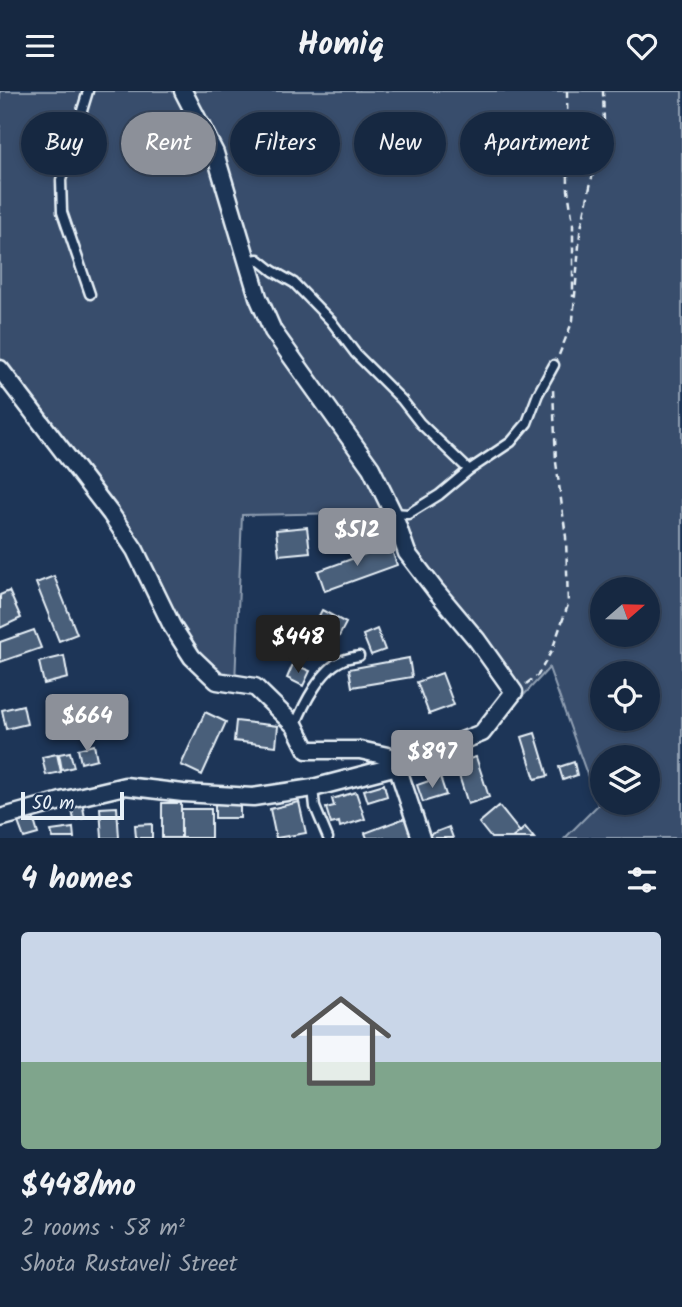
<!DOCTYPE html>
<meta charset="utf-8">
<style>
:root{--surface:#162841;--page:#23344c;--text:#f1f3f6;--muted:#9ea6b1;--line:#35445a;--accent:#8c9099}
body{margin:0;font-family:Kalam,sans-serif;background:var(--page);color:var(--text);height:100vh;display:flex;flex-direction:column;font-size:26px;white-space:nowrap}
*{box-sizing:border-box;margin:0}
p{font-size:23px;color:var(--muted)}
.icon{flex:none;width:38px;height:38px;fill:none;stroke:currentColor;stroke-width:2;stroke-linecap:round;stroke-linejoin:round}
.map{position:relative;height:747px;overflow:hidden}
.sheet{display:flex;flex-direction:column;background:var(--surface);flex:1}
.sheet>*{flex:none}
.guide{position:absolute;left:21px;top:21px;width:640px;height:63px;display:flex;gap:14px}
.needle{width:46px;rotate:70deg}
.controls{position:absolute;left:590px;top:486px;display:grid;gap:14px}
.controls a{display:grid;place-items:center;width:70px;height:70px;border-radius:50%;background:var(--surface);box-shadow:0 4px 10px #0003,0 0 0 2px var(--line);font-size:35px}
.scale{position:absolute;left:21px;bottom:18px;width:103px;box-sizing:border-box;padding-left:7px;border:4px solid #e8f1f8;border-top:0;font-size:19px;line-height:24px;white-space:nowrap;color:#e8f1f8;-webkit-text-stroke:5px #1d3557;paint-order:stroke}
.price{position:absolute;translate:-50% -60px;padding:0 16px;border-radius:7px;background:var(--accent);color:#fff;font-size:23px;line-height:46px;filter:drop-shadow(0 2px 4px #0008)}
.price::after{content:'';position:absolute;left:50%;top:42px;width:21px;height:16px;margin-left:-10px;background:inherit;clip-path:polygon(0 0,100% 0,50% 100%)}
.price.on{background:#222;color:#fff}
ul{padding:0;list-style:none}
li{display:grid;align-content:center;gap:14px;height:371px;padding:0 21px}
li span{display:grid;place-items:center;height:217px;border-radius:7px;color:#555}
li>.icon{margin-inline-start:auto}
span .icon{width:126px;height:126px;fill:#fffc;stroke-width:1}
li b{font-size:30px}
h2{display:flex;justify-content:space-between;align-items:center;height:84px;padding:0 21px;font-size:30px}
.tag{padding:0 24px;border-radius:32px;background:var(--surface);box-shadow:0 4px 10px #0003,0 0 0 2px var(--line);font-size:24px;line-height:63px}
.tag.on{background:var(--accent);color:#fff}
header{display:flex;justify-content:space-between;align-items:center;height:91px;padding:0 21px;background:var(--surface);font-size:32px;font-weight:700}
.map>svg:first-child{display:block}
.green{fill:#374d6c;stroke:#909fb2;stroke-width:2;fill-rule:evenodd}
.building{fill:#495e7a;stroke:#e8f1f8;stroke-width:2}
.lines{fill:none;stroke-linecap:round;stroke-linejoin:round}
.lane-casing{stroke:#e8f1f8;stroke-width:13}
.street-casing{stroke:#e8f1f8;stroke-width:21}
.path{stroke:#e8f1f8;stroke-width:2.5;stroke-dasharray:7 5;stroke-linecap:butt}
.lane{stroke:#1d3557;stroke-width:8}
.street{stroke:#1d3557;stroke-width:16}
</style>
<header><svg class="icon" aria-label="menu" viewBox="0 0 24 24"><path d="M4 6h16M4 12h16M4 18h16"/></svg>Homiq<svg class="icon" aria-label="heart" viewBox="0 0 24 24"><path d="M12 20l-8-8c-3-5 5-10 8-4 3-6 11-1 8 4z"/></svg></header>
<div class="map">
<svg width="682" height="747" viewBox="0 0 682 747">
<rect width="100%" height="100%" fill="#1d3557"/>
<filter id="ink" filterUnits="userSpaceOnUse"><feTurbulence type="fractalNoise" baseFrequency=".0143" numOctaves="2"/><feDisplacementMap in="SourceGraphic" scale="14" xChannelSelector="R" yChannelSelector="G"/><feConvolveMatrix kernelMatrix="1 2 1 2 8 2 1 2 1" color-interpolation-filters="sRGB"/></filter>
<g filter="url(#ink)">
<path class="green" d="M0 0H682V747H565L598 714 549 577 524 604 421 470 398 421 242 424 235 592 185 549 125 435 0 271ZM602 499H648V544H602ZM602 583H648V628H602ZM602 667H648V712H602Z"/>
<path class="building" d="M307 436 310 461 279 464 276 439Z
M390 454 397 474 325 500 318 480Z
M54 485 77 543 59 550 36 492Z
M9 500 21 527 0 537V504Z
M322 519 346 532 335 553 311 540Z
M377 538 385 559 371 564 363 544Z
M34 539 41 557 0 571V551Z
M64 565 68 587 44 593 39 571Z
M409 567 412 586 352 596 349 578Z
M293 573 310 580 303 595 287 587Z
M442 582 454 614 429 623 417 591Z
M23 614 27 633 6 638 2 619Z
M205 621 226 631 202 684 181 674Z
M236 630 278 635 276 655 234 650Z
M535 642 548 685 535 688 522 646Z
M94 654 97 668 81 672 78 658Z
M70 661 74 676 62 679 59 663Z
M57 663 61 681 46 684 42 666Z
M476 666 489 706 468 713 455 672Z
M574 671 577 684 563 689 559 676Z
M440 686 446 704 423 711 417 694Z
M384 693 387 705 368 711 364 699Z
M356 701 365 728 340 736 339 731 331 733 326 717 334 715 332 708Z
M82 711 85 727 74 729 71 714Z
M299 711 306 742 276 747 270 718Z
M162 712H181V747H162Z
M215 712H240V727H215Z
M499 715 520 741 512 747H491L479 732Z
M117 716 119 747H102L100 717Z
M181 718H211V747H181Z
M33 726 38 743 24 747 18 731Z
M405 727 412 747H367L365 742Z
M152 733V747H136L135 734Z
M449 736 453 747H429L428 744Z
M525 736 534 747H512L520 741Z
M73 737 74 747H53L51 740Z"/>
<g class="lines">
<defs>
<path id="lane" d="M88 0 61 89 62 121 90 203
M247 170 258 168 273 180 294 192 331 230 356 263 402 309 420 332 469 379
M393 422 408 423 439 404 469 379 511 351 527 332 538 303 554 274
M295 635C303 615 321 578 343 569 347 567 354 566 359 565
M313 697 315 716 328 747"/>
<path id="street" d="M0 278 111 423 135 459 172 535 192 566 217 590 255 596 295 635 307 659H360L392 666 397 675 421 747
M0 727 61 710 125 695 183 702 253 706 313 697 397 675 482 642 514 601 477 549 436 500 407 462 393 422 371 377 273 240 258 206 215 62 183 0"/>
</defs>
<use href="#lane" class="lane-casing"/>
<use href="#street" class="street-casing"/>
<path class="path" d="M567 0 568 99 573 132V206
M559 264 573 229 580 142 604 31 603 0
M526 593 538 584 552 559 568 514 566 446 556 371 553 298"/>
<use href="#lane" class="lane"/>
<use href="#street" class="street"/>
</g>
</g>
</svg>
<div class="controls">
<a><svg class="needle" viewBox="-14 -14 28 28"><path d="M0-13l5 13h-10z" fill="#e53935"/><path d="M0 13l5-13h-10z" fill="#9ea6b1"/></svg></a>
<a><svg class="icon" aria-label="locate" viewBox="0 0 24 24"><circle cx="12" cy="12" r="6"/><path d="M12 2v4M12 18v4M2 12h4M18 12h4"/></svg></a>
<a><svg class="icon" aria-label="layers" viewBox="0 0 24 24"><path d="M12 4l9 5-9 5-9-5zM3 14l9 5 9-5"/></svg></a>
</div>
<div class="scale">50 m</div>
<b class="price" style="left:357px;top:477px">$512</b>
<b class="price on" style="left:298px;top:584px">$448</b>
<b class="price" style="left:87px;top:663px">$664</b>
<b class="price" style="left:432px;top:699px">$897</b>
<div class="guide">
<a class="tag">Buy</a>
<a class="tag on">Rent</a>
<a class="tag">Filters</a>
<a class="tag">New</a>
<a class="tag">Apartment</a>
</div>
</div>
<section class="sheet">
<h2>4 homes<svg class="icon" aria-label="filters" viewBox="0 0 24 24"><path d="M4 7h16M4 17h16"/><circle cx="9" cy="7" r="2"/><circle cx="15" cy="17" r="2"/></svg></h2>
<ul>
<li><span style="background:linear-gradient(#c9d6e8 60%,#7fa58c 0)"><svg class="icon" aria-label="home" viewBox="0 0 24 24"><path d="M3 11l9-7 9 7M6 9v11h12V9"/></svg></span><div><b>$448/mo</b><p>2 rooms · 58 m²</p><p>Shota Rustaveli Street</p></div></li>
</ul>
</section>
